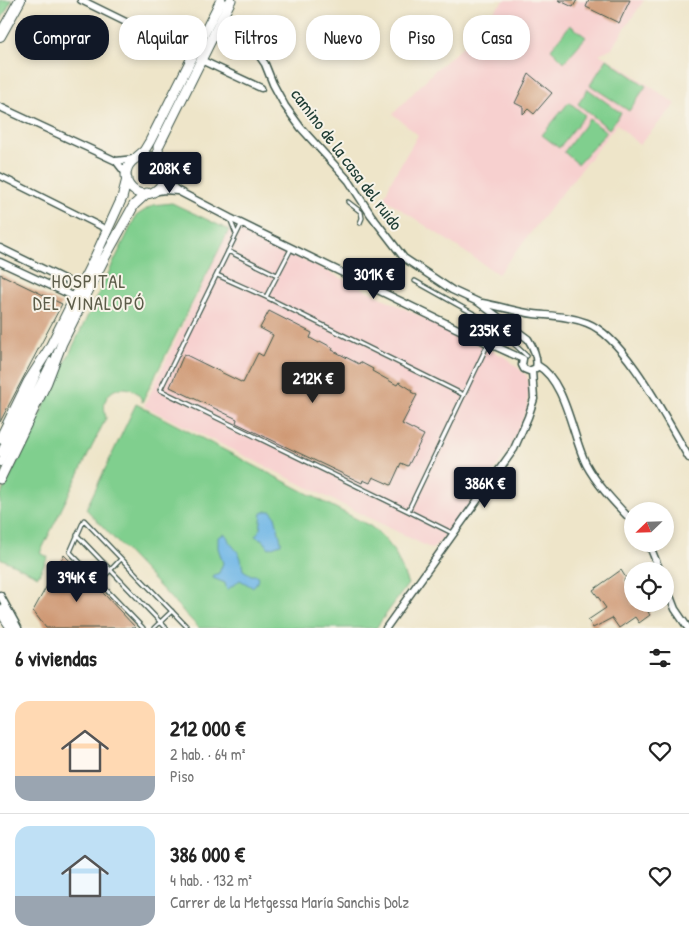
<!DOCTYPE html>
<html lang="es">
<meta charset="utf-8">
<style>
:root{--surface:#fff;--page:#f6f6f6;--text:#222;--muted:#767676;--line:#e0e0e0;--accent:#111827}
body{margin:0;font-family:"Patrick Hand",sans-serif;background:var(--page);color:var(--text);height:100vh;display:flex;flex-direction:column;font-size:19px;white-space:nowrap}
*{box-sizing:border-box;margin:0}
p{font-size:16px;color:var(--muted)}
.icon{flex:none;width:28px;height:28px;fill:none;stroke:currentColor;stroke-width:2;stroke-linecap:round;stroke-linejoin:round}
.map{position:relative;height:628px;overflow:hidden}
.sheet{display:flex;flex-direction:column;background:var(--surface);flex:1}
.sheet>*{flex:none}
.hud{position:absolute;left:15px;top:15px;width:660px;height:45px;display:flex;gap:10px}
.needle{width:32px;rotate:247deg}
.tools{position:absolute;left:624px;top:502px;display:grid;gap:10px}
.tools a{display:grid;place-items:center;width:50px;height:50px;border-radius:50%;background:var(--surface);box-shadow:0 2px 8px #0003;font-size:25px}
.price{position:absolute;translate:-50% -42px;padding:0 11px;border-radius:5px;background:var(--accent);color:#fff;font-size:16px;line-height:32px;filter:drop-shadow(0 1px 2px #0008)}
.price::after{content:'';position:absolute;left:50%;top:30px;width:15px;height:11px;margin-left:-8px;background:inherit;clip-path:polygon(0 0,100% 0,50% 100%)}
.price.active{background:#222;color:#fff}
ul{padding:0;list-style:none}
li{display:flex;align-items:center;gap:15px;height:125px;padding:0 15px}
li+li{border-top:1px solid var(--line)}
li span{display:grid;place-items:center;flex:none;width:140px;height:100px;border-radius:15px;color:#555}
li>.icon{margin-inline-start:auto}
span .icon{width:60px;height:60px;fill:#fffc;stroke-width:1}
li b{font-size:21px}
h2{display:flex;justify-content:space-between;align-items:center;height:60px;padding:0 15px;font-size:21px}
.chip{padding:0 18px;border-radius:20px;background:var(--surface);box-shadow:0 2px 8px #0003;font-size:18px;line-height:45px}
.chip.active{background:var(--accent);color:#fff}
.map>svg:first-child{display:block}
.built{fill:#f7d0cf}
.green{fill:#80cf8e;stroke:#508661}
.water{fill:#6eb6e6;stroke:#467a8d}
.building{fill:#cf9974}
.lines{fill:none;stroke-linecap:round;stroke-linejoin:round}
.service-casing{stroke:#3e564a;stroke-width:5.5}
.pedestrian-casing{stroke:#3e564a;stroke-width:8}
.minor-casing{stroke:#3e564a;stroke-width:9}
.secondary-casing{stroke:#3e564a;stroke-width:11}
.primary-casing{stroke:#3e564a;stroke-width:12}
.trunk-casing{stroke:#3e564a;stroke-width:12}
.service{stroke:#fff;stroke-width:3}
.pedestrian{stroke:#fff;stroke-width:5}
.minor{stroke:#fff;stroke-width:6}
.secondary{stroke:#fff;stroke-width:9}
.primary{stroke:#fff;stroke-width:10}
.trunk{stroke:#fff;stroke-width:10}
.labels{text-anchor:middle;dominant-baseline:central;stroke-width:4;stroke-linejoin:round;paint-order:stroke}
.street-label{font-size:18px;fill:#1f3d34;stroke:#f7f3e8}
.neighbourhood-label{font-size:19px;letter-spacing:1px;fill:#5d5d4a;stroke:#f7f3e8}
</style>
<div class="map">
<svg width="689" height="628" viewBox="0 0 689 628">
<rect width="100%" height="100%" fill="#f7f3e8"/>
<filter id="ink" filterUnits="userSpaceOnUse"><feTurbulence type="fractalNoise" baseFrequency=".02" numOctaves="2"/><feDisplacementMap in="SourceGraphic" scale="10" xChannelSelector="R" yChannelSelector="G"/><feConvolveMatrix kernelMatrix="1 2 1 2 8 2 1 2 1" color-interpolation-filters="sRGB"/></filter>
<filter id="wash" filterUnits="userSpaceOnUse"><feTurbulence type="fractalNoise" baseFrequency=".0096" numOctaves="4" result="noise"/><feDisplacementMap in="SourceGraphic" scale="20" xChannelSelector="R" yChannelSelector="G"/><feGaussianBlur stdDeviation="1.12" result="paint"/><feColorMatrix in="noise" values="0 0 0 0 0 0 0 0 0 0 0 0 0 0 0 0 0 1.4 0 .05"/><feComposite in="paint" operator="in"/></filter>
<g filter="url(#wash)">
<rect width="100%" height="100%" fill="#eee5c9"/>
<path class="built" d="M505 0H644L612 48 599 54 622 67 676 104 639 145 617 124 498 274 384 198 392 179 418 135 393 114 436 69 458 51 472 36 482 21Z
M231 225 507 358 527 376 529 390 527 409 510 448 453 529 432 549 144 406Z"/>
<path class="green" d="M0 0H12L0 22Z
M570 25 586 37 564 62 551 49Z
M607 59 646 86 629 111 590 85Z
M588 89 621 113 609 129 578 104Z
M569 102 585 115 559 148 542 135Z
M589 119 607 132 578 164 564 152Z
M172 203 229 230 142 402C139 386 114 382 106 399 103 404 105 413 106 418L40 553 48 557 38 576 0 558V497L136 216 153 205Z
M136 404 370 526C394 544 397 557 408 584L376 628H199L86 509Z"/>
<path class="water" d="M267 511H271L275 516 281 541V544L269 548 263 540 255 536 260 530 262 513Z
M225 534C229 538 228 541 231 544 242 557 240 554 243 570L251 575H257C259 580 257 584 252 587L240 580 227 590 225 583 213 578 214 575 219 573 223 563 218 548V537Z"/>
<g id="blocks">
<path class="building" d="M558 0H577L573 7Z
M589 0H630L619 23 586 7Z
M529 74 552 93 534 114 528 109 523 114V107L515 103Z
M0 274 62 304 0 422Z
M269 311 312 333 310 338 319 343 320 341 333 348 332 350 359 364 360 362 373 369 372 371 397 385 399 382 412 390 411 392 417 395 402 424 424 435 408 466 401 463 391 485 373 477 370 483 363 480 362 483 236 423 237 419 170 387 184 354 243 383 258 353 263 356 273 335 260 328Z
M64 555 105 595 136 628H46L33 611Z
M621 570 626 578 624 580 632 592V604H645L650 611 648 612 650 615 639 623 635 617 619 628 612 618 593 628 588 620 606 608 593 590Z"/>
</g>
</g>
<g filter="url(#ink)">
<use href="#blocks" fill-opacity="0" stroke="#3e564a" stroke-width="1"/>
<g class="lines">
<defs>
<path id="service" d="M348 202 361 212 362 218 360 223
M231 221 236 234
M241 225 160 390 408 511
M228 251 277 275
M217 275 266 297 464 395
M415 281 492 324 527 356
M381 291 389 272
M266 297 291 249
M454 534 408 511 488 344
M77 535 166 628
M99 582 121 559
M143 628 70 552 84 520 188 628
M154 628 172 611"/>
<path id="pedestrian" d="M0 176 108 230"/>
<path id="minor" d="M81 0 193 55
M240 28 265 64 273 84 285 106 301 128 349 181 371 215 404 258 452 290 478 302 528 339C533 347 538 359 536 368L529 371 524 369 522 365 523 359
M201 60 261 88
M0 107 116 161 127 175
M116 161 134 159
M164 177 168 183 178 191 230 218 466 333 523 359
M152 192 164 190 177 191
M0 248 80 287
M0 262 75 297
M482 303C499 306 517 312 534 314 552 316 569 316 587 323 626 338 667 421 689 458
M537 365C566 381 572 436 586 464 598 486 615 503 632 521
M0 453 38 373
M0 463 51 361
M649 544 660 571
M665 583 675 609 688 628
M0 595 18 628
M386 628 514 449 528 417 534 399 532 371"/>
<path id="secondary" d="M126 175a19 19 0 1 1 38 0a19 19 0 1 1-38 0Z
M137 157 144 151 150 141 221 0
M159 161 158 147 231 0
M0 439 28 382 49 349 95 257 122 198 127 179
M0 479 47 382 62 343 104 259 134 205 147 193"/>
<path id="primary" d="M0 36 20 0"/>
<path id="trunk" d="M0 610 12 628"/>
</defs>
<use href="#service" class="service-casing"/>
<use href="#pedestrian" class="pedestrian-casing"/>
<use href="#minor" class="minor-casing"/>
<use href="#secondary" class="secondary-casing"/>
<use href="#primary" class="primary-casing"/>
<use href="#trunk" class="trunk-casing"/>
<use href="#service" class="service"/>
<use href="#pedestrian" class="pedestrian"/>
<use href="#minor" class="minor"/>
<use href="#secondary" class="secondary"/>
<use href="#primary" class="primary"/>
<use href="#trunk" class="trunk"/>
</g>
</g>
<g class="labels">
<g class="street-label">
<text transform="translate(347 159) rotate(53)">camino de la casa del ruido</text>
</g>
<g class="neighbourhood-label">
<text x="89" y="281">HOSPITAL<tspan x="89" dy="22">DEL VINALOPÓ</tspan></text>
</g>
</g>
</svg>
<div class="tools">
<a><svg class="needle" viewBox="-14 -14 28 28"><path d="M0-13l5 13h-10z" fill="#e53935"/><path d="M0 13l5-13h-10z" fill="#767676"/></svg></a>
<a><svg class="icon" aria-label="locate" viewBox="0 0 24 24"><circle cx="12" cy="12" r="6"/><path d="M12 2v4M12 18v4M2 12h4M18 12h4"/></svg></a>
</div>
<b class="price" style="left:170px;top:194px">208K €</b>
<b class="price" style="left:374px;top:300px">301K €</b>
<b class="price" style="left:490px;top:356px">235K €</b>
<b class="price active" style="left:313px;top:404px">212K €</b>
<b class="price" style="left:485px;top:509px">386K €</b>
<b class="price" style="left:77px;top:603px">394K €</b>
<div class="hud">
<a class="chip active">Comprar</a>
<a class="chip">Alquilar</a>
<a class="chip">Filtros</a>
<a class="chip">Nuevo</a>
<a class="chip">Piso</a>
<a class="chip">Casa</a>
</div>
</div>
<section class="sheet">
<h2>6 viviendas<svg class="icon" aria-label="filters" viewBox="0 0 24 24"><path d="M4 7h16M4 17h16"/><circle cx="9" cy="7" r="2"/><circle cx="15" cy="17" r="2"/></svg></h2>
<ul>
<li><span style="background:linear-gradient(#ffd9b3 75%,#9aa5b1 0)"><svg class="icon" aria-label="home" viewBox="0 0 24 24"><path d="M3 11l9-7 9 7M6 9v11h12V9"/></svg></span><div><b>212 000 €</b><p>2 hab. · 64 m²</p><p>Piso</p></div><svg class="icon" aria-label="heart" viewBox="0 0 24 24"><path d="M12 20l-8-8c-3-5 5-10 8-4 3-6 11-1 8 4z"/></svg></li>
<li><span style="background:linear-gradient(#bfe0f5 70%,#9aa5b1 0)"><svg class="icon" aria-label="home" viewBox="0 0 24 24"><path d="M3 11l9-7 9 7M6 9v11h12V9"/></svg></span><div><b>386 000 €</b><p>4 hab. · 132 m²</p><p>Carrer de la Metgessa María Sanchis Dolz</p></div><svg class="icon" aria-label="heart" viewBox="0 0 24 24"><path d="M12 20l-8-8c-3-5 5-10 8-4 3-6 11-1 8 4z"/></svg></li>
</ul>
</section>
